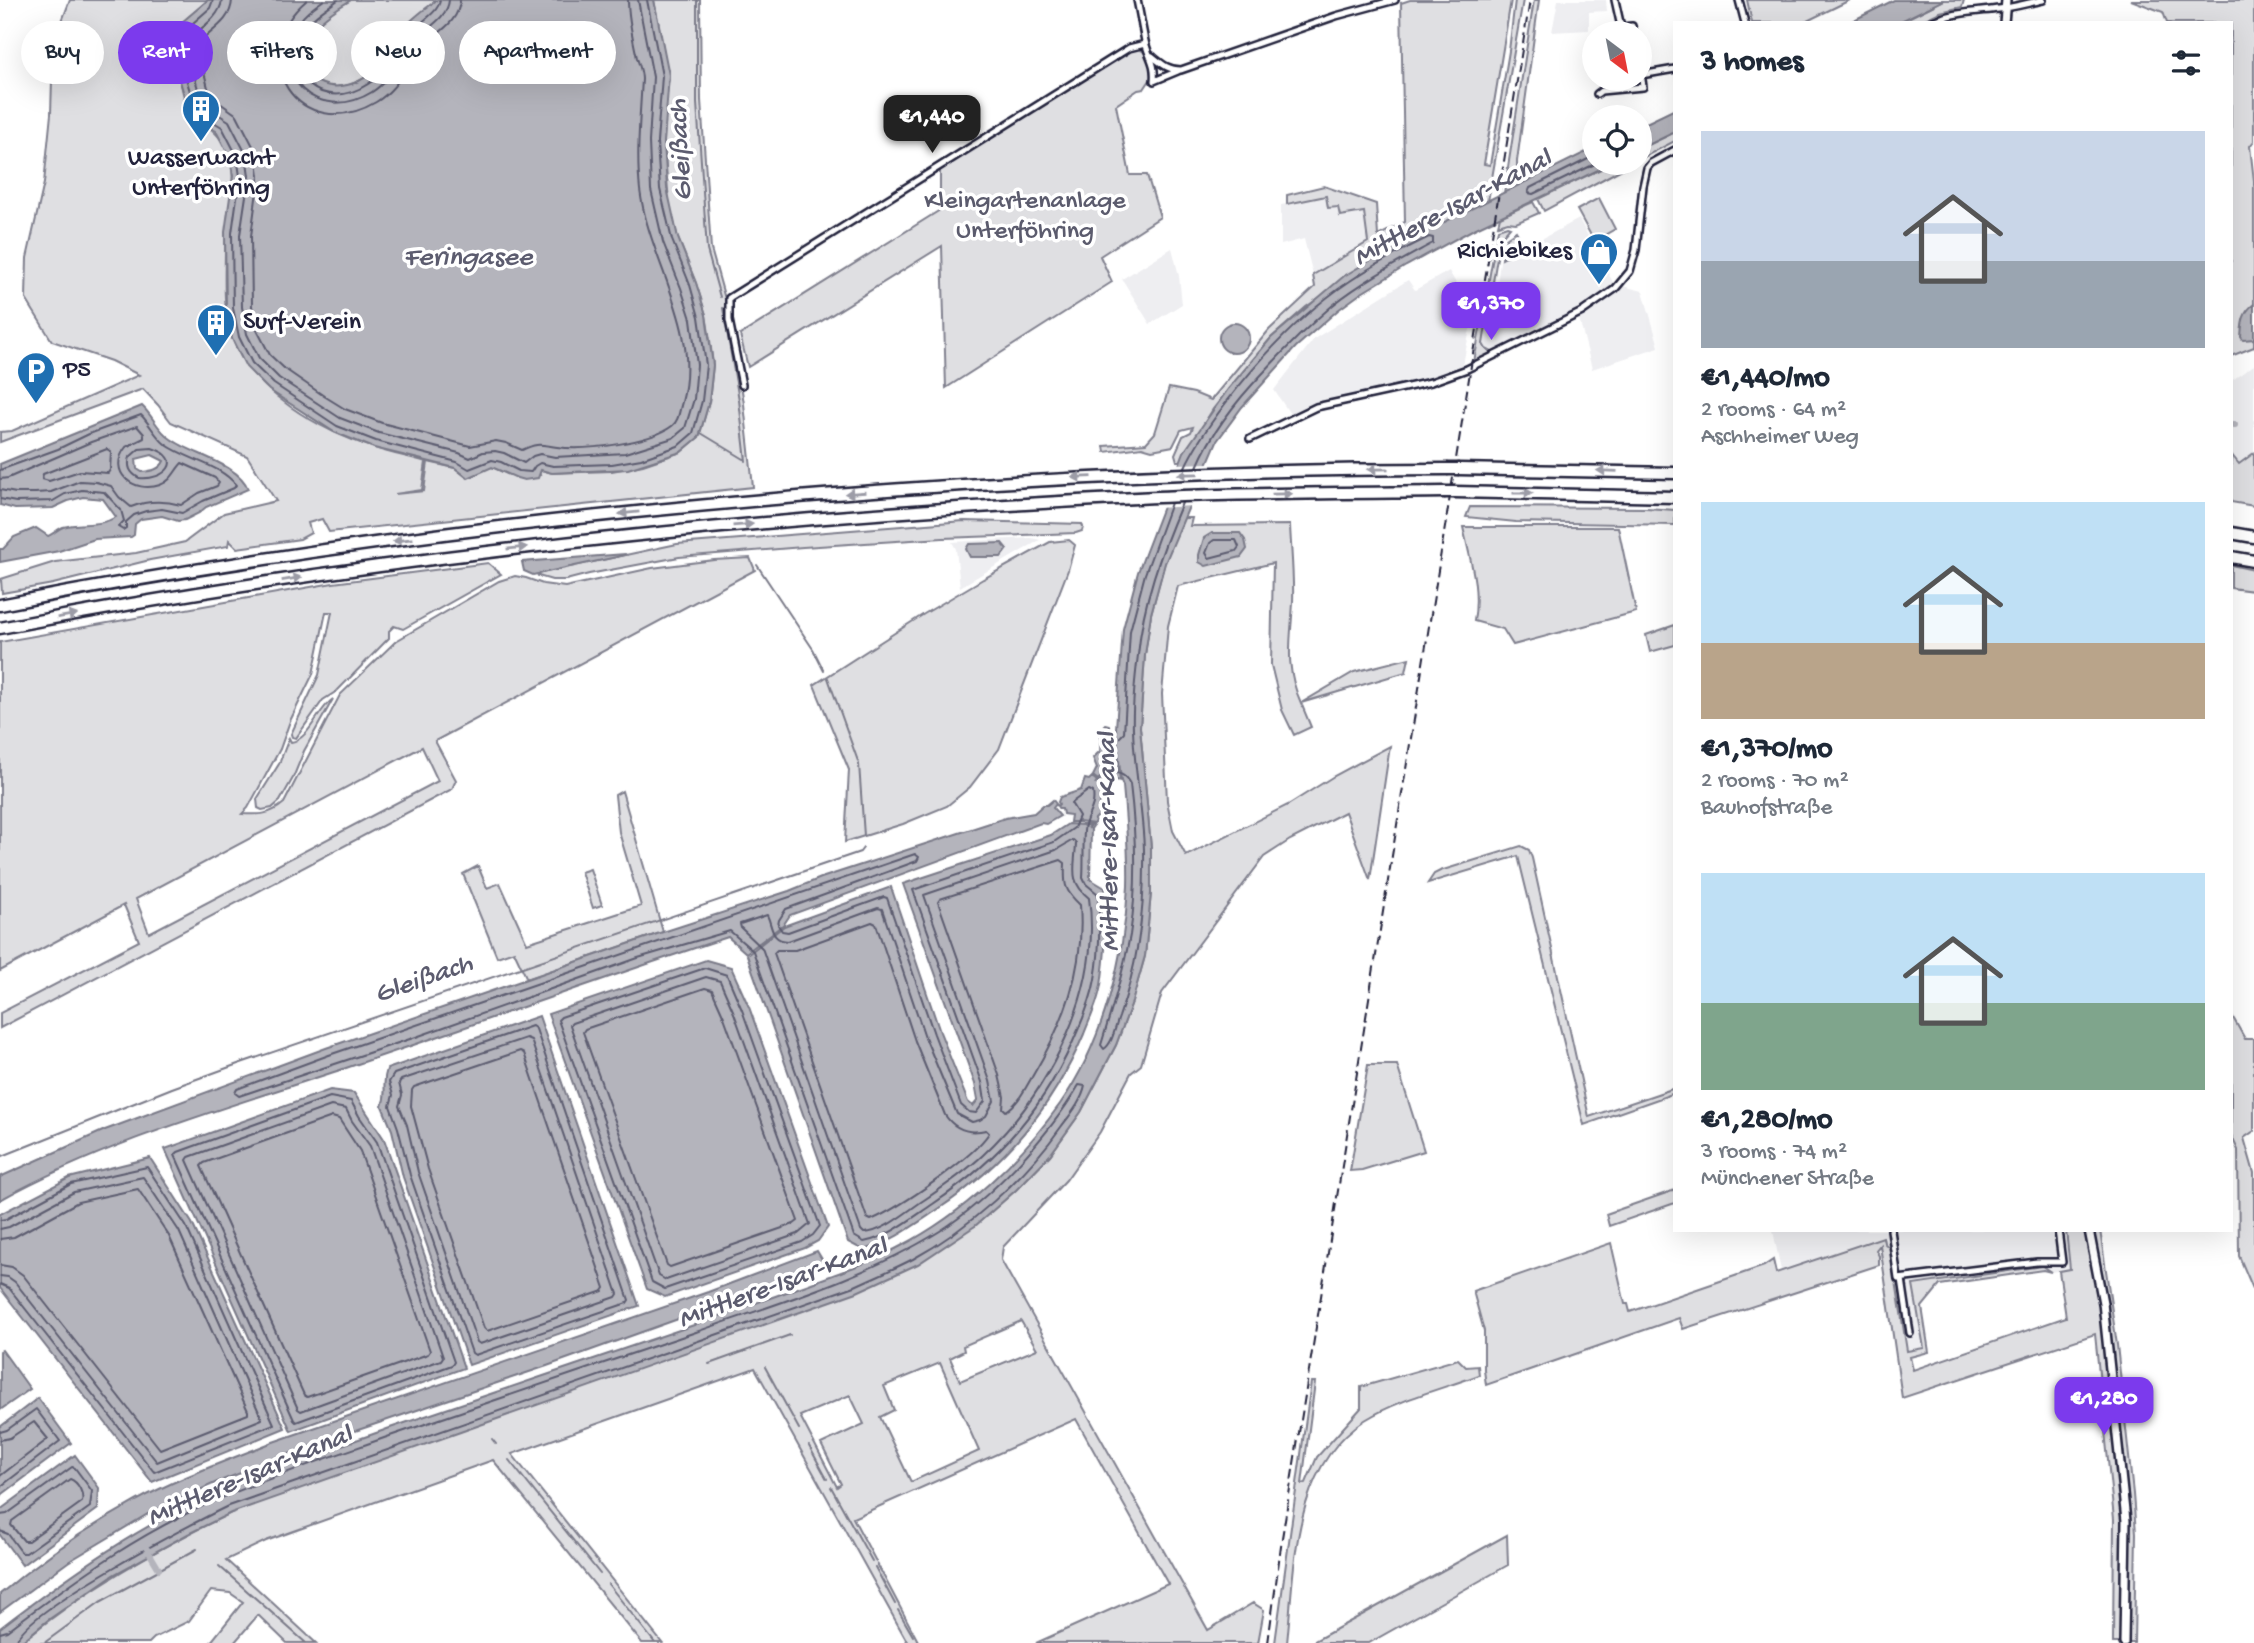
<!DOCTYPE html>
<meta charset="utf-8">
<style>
:root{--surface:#fff;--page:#f2f2f3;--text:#1f2937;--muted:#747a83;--accent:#7c3aed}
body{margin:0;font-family:"Gochi Hand",sans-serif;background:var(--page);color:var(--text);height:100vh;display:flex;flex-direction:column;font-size:26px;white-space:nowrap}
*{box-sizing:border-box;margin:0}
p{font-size:23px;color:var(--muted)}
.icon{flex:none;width:38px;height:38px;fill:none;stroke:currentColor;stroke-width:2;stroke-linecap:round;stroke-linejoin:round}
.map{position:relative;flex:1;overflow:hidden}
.sheet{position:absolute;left:1673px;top:21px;width:560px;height:1211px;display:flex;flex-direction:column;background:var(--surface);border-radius:0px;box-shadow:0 7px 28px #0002}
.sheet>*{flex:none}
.guide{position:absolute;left:21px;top:21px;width:665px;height:63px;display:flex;gap:14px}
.needle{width:46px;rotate:148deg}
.fabs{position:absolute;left:1582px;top:21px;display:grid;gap:14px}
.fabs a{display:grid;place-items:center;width:70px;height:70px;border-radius:50%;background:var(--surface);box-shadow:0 7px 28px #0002;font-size:35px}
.price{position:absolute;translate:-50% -60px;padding:0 16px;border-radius:14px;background:var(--accent);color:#fff;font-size:23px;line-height:46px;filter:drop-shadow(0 2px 4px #0008)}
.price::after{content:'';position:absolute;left:50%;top:42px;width:21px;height:16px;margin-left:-10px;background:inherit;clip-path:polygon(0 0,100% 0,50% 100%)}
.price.on{background:#222;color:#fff}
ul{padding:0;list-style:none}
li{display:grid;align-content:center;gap:14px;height:371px;padding:0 28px}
li span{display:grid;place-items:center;height:217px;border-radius:0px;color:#555}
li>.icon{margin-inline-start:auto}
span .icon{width:126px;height:126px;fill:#fffc;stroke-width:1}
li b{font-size:30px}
h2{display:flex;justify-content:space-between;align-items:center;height:84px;padding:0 28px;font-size:30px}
.pill{padding:0 24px;border-radius:32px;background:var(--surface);box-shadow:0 7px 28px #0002;font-size:24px;line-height:63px}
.pill.on{background:var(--accent);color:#fff}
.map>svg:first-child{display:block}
.built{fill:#eeeef1}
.green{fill:#dfdfe2;stroke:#80808e;stroke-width:2;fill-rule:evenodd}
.water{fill:#b4b4bc;stroke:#7a7a88;stroke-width:2;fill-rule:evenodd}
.pier{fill:#fff}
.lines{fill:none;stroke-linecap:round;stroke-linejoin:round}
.shore{stroke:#5c5c6f;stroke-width:2}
.stream{stroke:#7a7a88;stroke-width:2}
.canal{stroke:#b4b4bc;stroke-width:6}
.street-casing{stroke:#22223b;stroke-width:10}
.secondary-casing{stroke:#22223b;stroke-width:12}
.highway-casing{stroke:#22223b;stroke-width:15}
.street{stroke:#fff;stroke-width:5}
.secondary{stroke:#fff;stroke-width:7}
.highway{stroke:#fff;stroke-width:10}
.rail{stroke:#22223b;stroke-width:2;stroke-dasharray:10 5;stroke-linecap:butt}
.highway-bridge-casing{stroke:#22223b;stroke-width:15;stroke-linecap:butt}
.highway-bridge{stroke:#fff;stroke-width:10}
.oneway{fill:#9c9ca7}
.labels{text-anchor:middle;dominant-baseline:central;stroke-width:7;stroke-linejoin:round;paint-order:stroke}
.poi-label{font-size:26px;fill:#22223b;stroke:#fff;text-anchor:start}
.park-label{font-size:26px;fill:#5b5b6d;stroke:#fff}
.water-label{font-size:28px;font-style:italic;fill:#5c5c6f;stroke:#fff}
</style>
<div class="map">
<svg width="2254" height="1643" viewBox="0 0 2254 1643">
<rect width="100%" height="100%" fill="#fff"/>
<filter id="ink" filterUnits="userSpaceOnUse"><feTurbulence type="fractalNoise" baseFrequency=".0143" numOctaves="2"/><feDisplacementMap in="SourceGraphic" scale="14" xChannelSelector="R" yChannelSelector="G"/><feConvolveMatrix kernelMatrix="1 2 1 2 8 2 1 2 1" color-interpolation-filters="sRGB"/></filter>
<g filter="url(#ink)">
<path class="built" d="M1558 0H1606L1607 11 1589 12V30L1552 32Z
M1327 196 1338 207 1365 212 1368 242 1313 275 1304 239 1281 245V205Z
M1579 219 1614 284 1643 291 1659 347 1592 369 1579 318 1483 366 1474 362 1493 353 1485 349 1483 344 1489 305 1495 301 1500 261Z
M1172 248 1179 276 1182 304 1150 324 1122 279Z
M1449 271 1473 314 1461 374 1416 388 1317 409 1294 420 1274 390 1314 339 1408 280 1415 290Z
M2254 365V453L2239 464 2231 454V381Z
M1031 538 1040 540 960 587 956 549 952 542Z
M1773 1230H2066L2070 1269 2051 1272 2041 1267 1916 1287 1926 1349 1901 1355 1883 1237 1781 1271Z"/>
<path class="green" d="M70 0H208L174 30 161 46C166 58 174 67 179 79 183 87 182 96 187 104 203 127 225 132 231 162 237 190 225 218 225 247 225 276 222 308 232 337 249 391 323 432 375 448 392 454 409 457 426 462L422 490 395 494 424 491 428 462 455 468 465 476 472 477 482 470 492 467 509 475H540L539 472 543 470 552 473 612 471 643 465 681 452 699 437 709 402 713 365 710 340 706 315 696 283 678 238 669 202 664 142 666 89 669 80 654 0H700L701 100 711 249 732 324 744 404 753 487 329 532 322 519 308 523 311 533 300 539 237 548 229 540 228 546 150 560 53 584 2 593 1 579 55 562 136 553 185 542 224 513 276 501 247 456 171 422 158 405 143 389 0 442V432L12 431 139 375 111 361 52 341 26 299 27 258 44 183 51 114 53 45Z
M351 0H437C423 11 408 22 397 36 385 52 379 71 359 81 320 100 287 68 313 30 321 18 339 7 351 0Z
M1410 0H1511L1484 164 1490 165 1509 51 1515 0H1523L1488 201 1388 250 1306 307 1271 338 1251 362 1213 409 1181 461H1177L1175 454 1183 436 1191 432 1193 427 1181 430 1173 446 1152 450 1142 447 1105 452 1104 446 1146 443 1155 433 1169 388 1194 393 1211 400 1269 330 1315 287 1313 275 1368 242 1364 212 1340 216 1338 207 1328 208 1326 196 1287 204V195L1324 186 1376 204 1378 236 1405 222 1401 3Z
M1534 0H1539L1517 161V169L1524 183 1504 193Z
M1747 0H1850L1803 23H1752Z
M1944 0H1964L1962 7 1940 12 1917 23H1898Z
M2131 0H2254V141L2250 146 2254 181V347L2231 356V23H2167L2163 12Z
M1134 48C1149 49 1151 65 1152 77L1144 89 1138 90 1116 105 1130 175H1147L1160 217 1100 256 1112 282 946 388 942 246 748 367 740 335 940 210V169Z
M1675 132V141L1640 159V149Z
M1613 163H1633L1544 211 1538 199Z
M1599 198 1615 229 1594 241 1577 210Z
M1533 202 1539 213 1516 223 1508 222 1498 225 1500 217Z
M1507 226 1510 227 1502 236 1499 245 1483 344 1486 349 1494 353 1474 362 1498 229Z
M1516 231 1525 247 1502 259 1506 238Z
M2254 453V506L2231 502V454L2239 464Z
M1470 507 1646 508 1675 510V525L1516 522 1466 517Z
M1183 518H1192L1190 526 1290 525C1291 550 1294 577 1293 602 1291 641 1284 665 1301 703L1354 672 1409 658 1406 672 1301 703 1311 727 1294 735 1282 710 1271 665 1273 563 1178 586 1168 626 1162 694 1167 801 1173 831 1186 856 1288 805 1334 776 1390 746 1370 880 1345 812 1290 840 1264 857 1162 993 1141 1065 1131 1073 1100 1132 1066 1180 1003 1247 1001 1260 1208 1630 1253 1603 1264 1610 1258 1643H1036L1168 1584 1076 1419 853 1518 919 1643H908L755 1368 512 1454 662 1643H642L493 1460 266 1541 226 1560 316 1643H287L258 1615 234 1643H210L243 1602 230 1593 211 1591 189 1621 154 1638 149 1643H20C86 1589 154 1550 231 1513L975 1226 1016 1190 1050 1155 1081 1112 1116 1045 1132 1002 1145 956 1151 893V848L1140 727 1145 655 1151 614 1165 562ZM1021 1321 1037 1349 960 1381 950 1358 964 1351 963 1346ZM940 1363 979 1451 911 1482 880 1417 894 1410 884 1386ZM850 1395 864 1424 821 1444 841 1484 837 1487 800 1416Z
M964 521 1082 524 1083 527 1082 531 1076 533 943 538 803 547 679 557 589 574 566 580H552L538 576 537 574 677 544Z
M1463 527H1618L1636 612 1513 645 1503 629 1474 621C1480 588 1470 559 1463 527Z
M1069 540 1075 545 1068 570 999 749 970 787 947 806 903 824 845 842 849 770 814 685 924 614 983 579 1050 542Z
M750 558 755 570 435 741 456 780 452 789 0 1028V1013L139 941 124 905 0 971V642L333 583 488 563 501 574 403 629 394 626 389 631V638L337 691 323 700 296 738 292 737 291 734 319 675 332 612H326L313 674 290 721 280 749 248 808 242 814C260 815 270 815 284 803L340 695 396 641 499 581 515 576 526 578 543 584 565 587 652 568 714 560ZM422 747 438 781 149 933 136 899Z
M2231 565 2254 570V591L2231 588Z
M1675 625V645L1650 652 1646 635Z
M333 699 304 751 293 778 280 801 272 808 262 810 258 808 257 799 279 764 289 738 291 742C310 739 317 710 333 699Z
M622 791 663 932 527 979 514 951 497 957 463 874 478 866 487 888 500 883 527 943 641 906 619 832 615 795Z
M1521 846 1529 850 1532 858 1589 1117 1675 1088V1093L1584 1125 1518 856 1428 883 1434 874 1440 871Z
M590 869 602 905 593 908 581 872Z
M2231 1014 2245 1039H2254V1131L2244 1138 2254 1173V1291L2239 1256 2238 1150 2231 1135Z
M1368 1065H1397L1424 1151 1362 1170 1350 1171Z
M1675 1190V1203L1609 1226 1606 1214Z
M2066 1230H2100L2117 1345 2133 1494 2136 1533 2134 1643H2113L2114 1519 2095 1334 1902 1398 1880 1245 1876 1250 1879 1256V1265L1683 1329 1679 1318 1486 1385 1484 1370V1331L1473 1291 1611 1243 1625 1304H1628L1630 1312 1764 1266 1773 1260 1776 1273 1883 1237 1884 1243 1891 1249 1907 1351 1924 1348 1913 1285 2042 1266 2051 1272 2043 1270 1940 1285 1922 1307 1929 1352 1910 1357 1913 1370 2066 1317 2059 1271 2070 1269Z
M1458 1359 1466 1367 1478 1366 1479 1375C1442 1389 1399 1399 1365 1420 1292 1467 1295 1566 1287 1643H1275L1311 1382H1315L1302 1484 1306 1483 1317 1457 1361 1408V1387Z
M1507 1535 1508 1565 1369 1643H1311Z"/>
<path class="water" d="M208 0H351C339 7 321 18 313 30 289 65 315 97 354 83 377 75 384 54 397 36 407 22 423 10 437 0H654L669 75 664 142 667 188 678 238 696 283 706 315 713 365 709 402 699 437 681 452 628 469 552 473 541 470 538 478 524 480 517 478 492 467 468 478 455 468 374 448 334 432 269 390 246 367 232 339 226 309 225 232 233 176 230 158 216 131 202 123 186 101 179 78 161 46 163 38Z
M1894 0H1944L1897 23H1848Z
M1675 109V132L1640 149V126Z
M1594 148V163H1613L1472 230 1406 266 1360 294 1338 310 1296 347 1242 407 1217 441 1165 563 1151 614 1145 655 1140 727 1151 848V893L1145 956 1132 1002 1116 1045 1081 1112 1050 1155 1016 1190 975 1226 918 1264 857 1292 231 1513 188 1534 113 1575 48 1620 20 1643H0V1628C69 1575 141 1524 221 1490 275 1467 332 1449 387 1429 491 1393 596 1359 700 1323 736 1310 772 1297 809 1284 840 1272 872 1262 901 1246 963 1214 1020 1160 1060 1104 1102 1045 1125 958 1128 886 1129 853 1126 819 1123 786L1121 781 1116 728 1123 629 1138 572 1184 452 1228 389 1271 338 1344 276 1388 250Z
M2254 304V339L2243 340 2241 337C2242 323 2242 313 2254 304Z
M1219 338a15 15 0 1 1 30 0a15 15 0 1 1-30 0Z
M142 406C153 416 158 431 171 439 191 454 239 464 248 489L206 507 199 513 185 520 178 521 162 516 141 519 135 524 134 535 131 537 95 539 59 551 0 562V549H3L14 537 36 528 48 536C53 534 58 529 63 527 80 522 100 527 116 517L103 499 83 497 68 501 53 508 15 509 0 505V464ZM152 455 164 461C160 470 151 471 142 472L137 469 136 459Z
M1212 533H1240L1245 540 1247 549 1241 557 1206 566 1199 562V555L1204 538Z
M1002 543 1007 549 1001 557H970L966 549 969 544Z
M625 554 626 555 533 575 524 571 522 562Z
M1105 724 1109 725 1110 734 1115 732 1120 781 1112 779 1103 785 1099 781 1101 777 1098 780 1093 776 1097 768 1093 758 1100 751C1101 743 1099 730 1105 724Z
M1092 777 1097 781 1095 784 1097 782 1102 786 1099 815 1095 819 1094 824 1079 822V820L1078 822H1070L1071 815 1063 814 1062 809H1059L1057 806 1059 804 1058 802 1060 797 1081 790 1085 779 1089 780Z
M1053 800 1056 804 1053 808 1060 816 1046 824 1041 823 790 915 784 924 746 953 728 937C600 979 474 1025 346 1068 229 1107 109 1140 0 1200V1177L105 1130 326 1048 663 932 789 891 821 878 1005 818 1034 813 1043 805H1047Z
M1068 824 1083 825 1084 827V825H1088L1089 829 1090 825 1093 826 1091 829 1090 879 1105 888C1107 918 1106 949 1102 978 1100 998 1091 1016 1084 1034 1052 1109 1004 1165 937 1210 913 1226 890 1243 863 1250L848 1242 747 955 784 926 891 887 940 1032 968 1102 973 1106 978 1100 975 1084 903 884 1051 835Z
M706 960 731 967 749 1007 828 1227 818 1241 805 1248 665 1297 647 1289 548 1014Z
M539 1016 639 1306 469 1365 403 1177 392 1130 382 1106C388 1091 381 1085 387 1069Z
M330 1090 354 1093 384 1139 464 1368 291 1431 165 1149Z
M150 1158 192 1223 285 1428 152 1482 0 1288V1214L69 1178Z
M817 1251 826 1266 547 1366 302 1449 215 1483 148 1514 68 1562 0 1612V1594C41 1559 87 1528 134 1502 178 1478 226 1461 273 1442L708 1292Z
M2 1350 30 1389 0 1410V1351Z
M38 1398 71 1443 0 1496V1427Z
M75 1455 99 1488 98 1509 22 1565 0 1535V1510Z"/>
<path class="pier" d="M1210 463 1192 506 1157 508 1176 464Z"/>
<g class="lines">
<path class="shore" d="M213 0 210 8 168 45 185 75 192 98 207 118 222 127 237 156 240 176 232 233 233 308 239 337 252 363 274 384 337 426 376 441 457 462 469 469 492 460 501 462 519 471 531 472 535 466 540 463 553 466 612 464 641 459 678 446 693 433 702 401 706 365 699 317 690 285 672 240 660 189 657 142 662 76 647 0
M222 0C220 21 191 33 179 48L193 71 199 93 213 111 229 121 246 154 249 176 240 235 242 307 247 334 259 358 279 378 340 418 379 433 459 453 470 458 483 452 495 451 504 453 524 463 533 456 540 454 555 457 625 453 673 438 685 428 694 399 697 365 691 319 681 288 663 242 651 190 649 142 653 77 638 0
M232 0C231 25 205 32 193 50L203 68 208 88 220 103 237 115 256 152 259 176 251 236 252 306 257 330 270 355 285 369 324 396 345 409 382 423 470 446 496 441 506 443 522 450C538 442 541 445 557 447 585 451 650 443 672 426 679 421 679 411 682 402 702 328 649 262 640 190 636 153 640 116 642 79 642 72 639 64 637 58 633 39 628 19 628 0
M307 0C240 56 300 147 376 102 399 88 405 67 421 49 435 33 459 24 460 0
M324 0C315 6 305 13 300 21 264 76 319 125 372 92 391 80 398 60 412 43 423 30 448 19 449 0
M338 0C327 8 312 17 306 28 279 78 324 113 368 84 387 72 393 51 408 34 417 24 439 13 440 0
M1594 156 1530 188 1528 193 1533 194 1597 163
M152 448C187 459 164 481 139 478 130 473 127 467 130 457L139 449Z
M107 449 111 452 110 470 108 473 80 471 49 481 42 479 43 474Z
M1185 467C1195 445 1210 424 1225 404 1260 358 1302 313 1350 281 1375 264 1402 250 1429 237L1433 238V243C1399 262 1363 281 1333 305 1308 326 1286 348 1264 372 1237 400 1212 431 1197 467
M0 470 58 449 89 434 141 415C150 424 155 436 165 444 187 460 220 464 236 485L234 488 203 501 182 513 162 509 146 511 134 515 126 522V528L123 530 118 527 124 521 121 510 104 492 82 490 65 494 53 501 16 502 0 499
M0 479 8 478 91 442 137 426 144 434V438L126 447C106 472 134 494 160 485 172 481 175 470 182 463L215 478 219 483 217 486 199 493 181 505C163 500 148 500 131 507L119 497 111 486 96 482 80 481 51 492 35 493H16L0 490
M1171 503 1145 574 1130 631 1124 733 1119 738 1108 741C1106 753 1102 760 1105 772 1117 773 1124 772 1130 784 1136 834 1138 885 1130 935 1123 973 1112 1009 1101 1045L1104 1049C1113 1043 1115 1027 1119 1017 1139 963 1145 907 1144 850 1143 810 1134 769 1133 729 1132 705 1135 679 1138 655 1143 601 1161 552 1182 503
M1214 540H1236L1239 547 1236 551 1209 558 1206 553 1210 543Z
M1089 790 1093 792C1096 810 1085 815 1084 831 1083 846 1084 862 1083 878L1086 884 1098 894C1100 922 1100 952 1095 979 1092 997 1085 1014 1078 1030 1047 1105 1000 1159 933 1204 912 1218 889 1237 864 1242L854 1236 753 951 730 931 638 958 416 1037 239 1096 235 1093 237 1089 329 1055 915 854 919 857 917 861 786 909 779 920 778 925 782 931 788 932 884 897 887 898 934 1034 961 1105 969 1112 976 1113 985 1101 982 1082 913 890 1054 842 1074 828 1079 816 1071 803Z
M1073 840 1076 843C1075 868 1068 881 1089 898 1102 990 1049 1093 983 1155 965 1172 945 1186 924 1200 907 1211 884 1232 864 1233L861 1230 762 948 741 928 740 924 767 915C773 927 770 940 788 941L878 908 882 909 925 1037 957 1114 972 1122 980 1120 986 1116 994 1101 990 1081 924 895 1056 850Z
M1061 860 1065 863C1064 884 1064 890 1080 905 1085 970 1064 1023 1032 1077 1025 1089 1018 1104 1006 1111L1003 1108 1004 1097 999 1075 938 902 940 899Z
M872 922 876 924 915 1041 945 1115C955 1130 969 1134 986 1130L989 1133C973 1158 899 1208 871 1220L867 1218 774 953 777 950H795Z
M705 968 727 975 742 1010 820 1226 813 1235 802 1242 665 1289 652 1282 558 1020 561 1017Z
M706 977 720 981 734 1013 810 1224 798 1234 666 1280 659 1276 570 1025 572 1023Z
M705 988 712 990 724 1017 798 1221 794 1224 670 1267 667 1265 583 1032 585 1029Z
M532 1026 536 1029 629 1300 627 1303 475 1355 472 1353 410 1175 398 1128 390 1106 393 1095 389 1082 394 1074Z
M526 1038 531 1040 618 1294 616 1297 480 1344 477 1342 418 1172 407 1125 399 1106 402 1095 399 1083 401 1080Z
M520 1051 524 1053 605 1288 603 1291 487 1331 484 1328 428 1169 411 1106 412 1090 414 1087Z
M330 1097 351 1101 359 1116 377 1142 454 1362 452 1365 296 1422 294 1420 175 1155 178 1152Z
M331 1106 346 1109 352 1121 370 1146 443 1357 441 1360 301 1411 298 1409 187 1160 189 1157Z
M332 1117 339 1119 360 1151 430 1351 428 1354 307 1397 304 1395 201 1166 204 1163Z
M0 1220 6 1219 71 1184 147 1167 186 1226 274 1424 154 1472 9 1288 0 1284
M0 1229 9 1227 74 1192 143 1177 179 1231 262 1419 157 1462 15 1282 8 1277 0 1276
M0 1239 14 1237 78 1202 138 1189 169 1236 248 1411V1414L160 1449 23 1275 12 1267 0 1265
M0 1432 7 1430 36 1409 60 1441 0 1487
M0 1440 10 1438 34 1422 48 1439 0 1476
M70 1479C78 1482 84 1493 82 1502L28 1541H24L11 1525 12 1521Z
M0 1515 7 1514 72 1467 75 1468 92 1491 90 1507 26 1553H22L8 1534 0 1531
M0 1633 7 1631C75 1579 146 1528 226 1496 279 1474 333 1456 387 1437 490 1401 593 1367 696 1332 778 1303 865 1278 940 1231 990 1199 1049 1136 1079 1085L1085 1086C1082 1101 1070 1115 1061 1127 1025 1178 968 1229 913 1259 894 1269 874 1277 855 1286L228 1506C195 1522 19 1613 16 1643"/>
<path class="stream" d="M697 0V103L707 250 720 297
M723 308 739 400 746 461
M701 433 744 459
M757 565 813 649 824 671
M828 678 859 764 864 836
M0 1157 172 1088 238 1064 860 852 863 848
M709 1364 790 1335
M765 1367 799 1429
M492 1439 496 1444
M809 1446 827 1479
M509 1460 600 1574
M831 1487 872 1561
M219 1566 306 1643
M875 1567 895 1604
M608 1584 655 1643
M898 1610 913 1636
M916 1642 917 1643
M44 1643 100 1602 197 1549"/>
<path class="canal" d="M2232 425H2235
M147 1549 159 1569"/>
<defs>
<path id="street" d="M1137 0C1140 14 1142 27 1145 41 1148 57 1156 62 1154 81L1178 71
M1615 0 1621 27 1632 26 1634 33
M1739 0 1745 23
M1929 23C1952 12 1975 12 1999 9 2014 7 2028 3 2043 0
M1152 56C1162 64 1168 70 1181 70L1336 16 1395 0
M1641 75 1675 69
M1597 94 1601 91 1643 87 1640 65
M742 385 729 320V298L1129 48 1145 44
M1250 439 1316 407 1431 382 1467 369 1582 312 1615 289 1630 271 1636 250 1643 186 1647 168 1651 163 1675 150
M1891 1230 1898 1279 2037 1262H2062L2058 1230
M1902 1279 1910 1333"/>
<path id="secondary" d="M2004 23 2006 0
M2089 1230 2103 1303 2126 1521 2124 1643"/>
<path id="highway" d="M1459 469 1675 473
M1455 492 1675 497
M2231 533 2254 537
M2231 557 2254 561
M0 605C280 550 564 515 848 493 1047 478 1247 469 1447 469
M0 628C375 556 756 516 1137 498 1239 493 1342 493 1444 492"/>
</defs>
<use href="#street" class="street-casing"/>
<use href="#secondary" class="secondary-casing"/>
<use href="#highway" class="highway-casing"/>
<use href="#street" class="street"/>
<use href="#secondary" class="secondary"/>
<use href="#highway" class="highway"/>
<path class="rail" d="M1268 1643 1282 1538 1530 0"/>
<defs>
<path id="highway-bridge" d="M1447 469H1459
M1444 492H1455"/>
</defs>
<use href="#highway-bridge" class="highway-bridge-casing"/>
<use href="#highway-bridge" class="highway-bridge"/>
</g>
<defs><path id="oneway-solid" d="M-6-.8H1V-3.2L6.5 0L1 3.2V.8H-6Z" transform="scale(1.75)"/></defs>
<g class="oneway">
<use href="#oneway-solid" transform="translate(1378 469) rotate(179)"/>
<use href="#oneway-solid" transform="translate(1607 471) rotate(-178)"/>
<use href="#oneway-solid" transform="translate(1188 474) rotate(179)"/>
<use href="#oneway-solid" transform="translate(1082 477) rotate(178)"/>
<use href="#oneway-solid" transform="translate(855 493) rotate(176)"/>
<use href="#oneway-solid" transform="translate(1523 493)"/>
<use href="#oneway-solid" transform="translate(1282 494) rotate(-1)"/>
<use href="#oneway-solid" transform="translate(629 513) rotate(174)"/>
<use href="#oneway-solid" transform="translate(743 525) rotate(-5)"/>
<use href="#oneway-solid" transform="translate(403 540) rotate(172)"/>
<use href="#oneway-solid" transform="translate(517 548) rotate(-6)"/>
<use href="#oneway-solid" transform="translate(292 579) rotate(-9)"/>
<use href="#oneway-solid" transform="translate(67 616) rotate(-10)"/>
</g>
</g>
<defs>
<symbol id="building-pin" viewBox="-11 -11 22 30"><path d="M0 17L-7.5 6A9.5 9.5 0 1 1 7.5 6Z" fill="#1f6fb2" stroke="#fff"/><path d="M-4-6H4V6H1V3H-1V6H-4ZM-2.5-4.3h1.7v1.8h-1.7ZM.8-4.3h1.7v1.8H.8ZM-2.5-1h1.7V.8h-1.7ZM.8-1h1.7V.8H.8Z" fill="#fff"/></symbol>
<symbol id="shop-pin" viewBox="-11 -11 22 30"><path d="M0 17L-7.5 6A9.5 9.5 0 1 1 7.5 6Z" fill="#1f6fb2" stroke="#fff"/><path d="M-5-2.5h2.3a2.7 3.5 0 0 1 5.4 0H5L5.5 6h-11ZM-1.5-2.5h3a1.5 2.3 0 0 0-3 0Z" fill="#fff"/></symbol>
<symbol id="parking-pin" viewBox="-11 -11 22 30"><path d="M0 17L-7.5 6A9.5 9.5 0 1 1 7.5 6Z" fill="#1f6fb2" stroke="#fff"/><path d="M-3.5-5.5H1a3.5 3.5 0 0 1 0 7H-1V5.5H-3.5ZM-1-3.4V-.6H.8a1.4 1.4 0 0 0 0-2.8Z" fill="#fff"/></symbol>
</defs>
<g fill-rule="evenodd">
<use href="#building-pin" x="179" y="87" width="44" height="60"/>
<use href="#shop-pin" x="1577" y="230" width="44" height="60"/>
<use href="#building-pin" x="194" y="301" width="44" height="60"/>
<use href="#parking-pin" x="14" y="349" width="44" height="60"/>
</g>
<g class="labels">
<g class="poi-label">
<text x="201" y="159" text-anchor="middle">Wasserwacht<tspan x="201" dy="30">Unterföhring</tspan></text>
<text x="1572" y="252" text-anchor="end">Richiebikes</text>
<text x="243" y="323">Surf-Verein</text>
<text x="63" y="371">P5</text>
</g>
<g class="park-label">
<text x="1025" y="202">Kleingartenanlage<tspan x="1025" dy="30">Unterföhring</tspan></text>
</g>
<g class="water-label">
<text transform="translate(682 150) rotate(-93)">Gleißach</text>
<text transform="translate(1453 209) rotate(-28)">Mittlere-Isar-Kanal</text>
<text x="468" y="258">Feringasee</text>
<text transform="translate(1110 842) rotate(-91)">Mittlere-Isar-Kanal</text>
<text transform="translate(424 980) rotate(-19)">Gleißach</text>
<text transform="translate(783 1284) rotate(-20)">Mittlere-Isar-Kanal</text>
<text transform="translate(250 1477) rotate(-23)">Mittlere-Isar-Kanal</text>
</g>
</g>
</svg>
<div class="fabs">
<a><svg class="needle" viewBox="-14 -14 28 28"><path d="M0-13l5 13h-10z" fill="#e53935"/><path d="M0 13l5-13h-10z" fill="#747a83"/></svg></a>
<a><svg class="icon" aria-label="locate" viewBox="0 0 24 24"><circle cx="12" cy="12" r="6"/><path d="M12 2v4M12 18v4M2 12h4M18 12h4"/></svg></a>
</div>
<b class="price on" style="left:932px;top:155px">€1,440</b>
<b class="price" style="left:1491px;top:342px">€1,370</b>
<b class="price" style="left:2104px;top:1437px">€1,280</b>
<div class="guide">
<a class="pill">Buy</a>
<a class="pill on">Rent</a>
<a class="pill">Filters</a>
<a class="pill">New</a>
<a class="pill">Apartment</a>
</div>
<section class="sheet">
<h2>3 homes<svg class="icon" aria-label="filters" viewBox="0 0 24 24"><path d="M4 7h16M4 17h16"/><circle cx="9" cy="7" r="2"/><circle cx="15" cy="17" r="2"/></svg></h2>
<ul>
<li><span style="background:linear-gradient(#c9d6e8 60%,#9aa5b1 0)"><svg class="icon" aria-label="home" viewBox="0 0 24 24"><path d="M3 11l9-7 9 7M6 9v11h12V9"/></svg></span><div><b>€1,440/mo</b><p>2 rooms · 64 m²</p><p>Aschheimer Weg</p></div></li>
<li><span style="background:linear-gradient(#bfe0f5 65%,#b9a48a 0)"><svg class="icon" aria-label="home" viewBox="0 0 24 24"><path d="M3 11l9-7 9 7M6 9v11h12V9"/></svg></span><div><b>€1,370/mo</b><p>2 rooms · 70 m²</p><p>Bauhofstraße</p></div></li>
<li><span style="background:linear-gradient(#bfe0f5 60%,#7fa58c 0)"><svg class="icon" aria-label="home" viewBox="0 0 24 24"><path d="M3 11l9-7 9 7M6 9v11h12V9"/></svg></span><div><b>€1,280/mo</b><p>3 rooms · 74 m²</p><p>Münchener Straße</p></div></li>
</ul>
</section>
</div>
